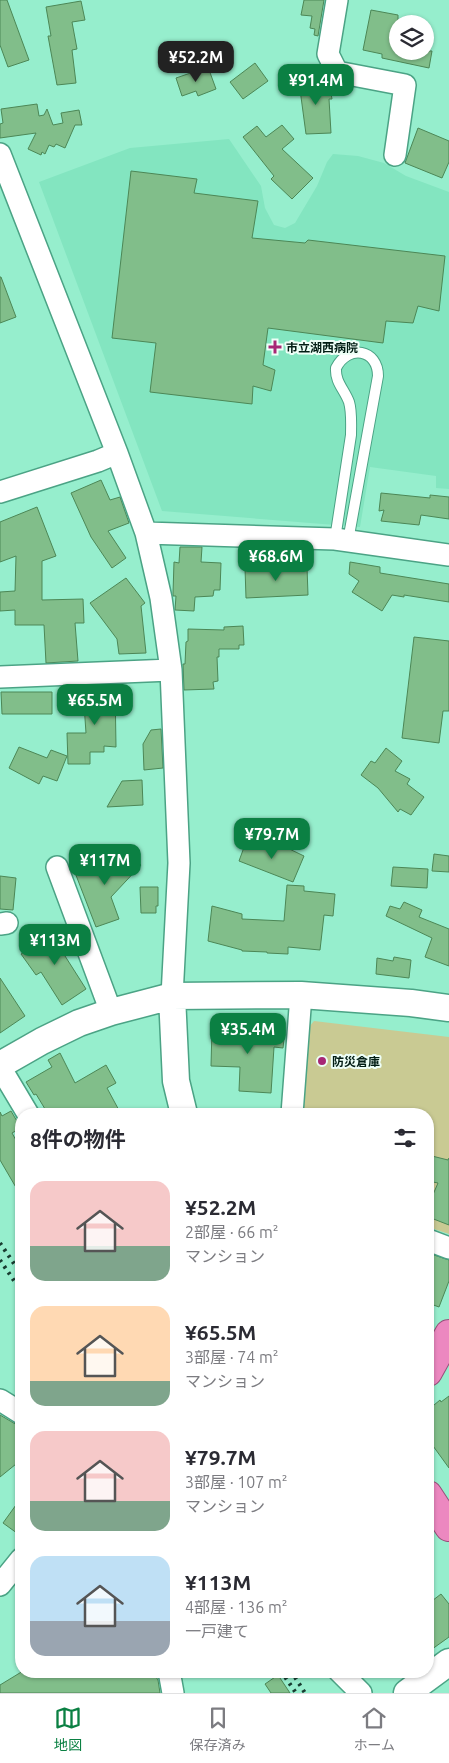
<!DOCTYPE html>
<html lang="ja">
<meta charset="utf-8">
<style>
:root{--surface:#fff;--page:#f7f7f7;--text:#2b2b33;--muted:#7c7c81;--line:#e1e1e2;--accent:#0b8043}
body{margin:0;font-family:Ubuntu,"Noto Sans JP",sans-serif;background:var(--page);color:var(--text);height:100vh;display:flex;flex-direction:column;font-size:19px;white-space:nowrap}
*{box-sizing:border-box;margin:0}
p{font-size:16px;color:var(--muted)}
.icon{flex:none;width:28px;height:28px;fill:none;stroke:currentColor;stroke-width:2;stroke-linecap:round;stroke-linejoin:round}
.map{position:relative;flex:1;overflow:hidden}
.drawer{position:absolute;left:15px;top:1108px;width:419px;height:570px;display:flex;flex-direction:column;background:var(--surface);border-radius:20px;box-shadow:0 1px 4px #0004}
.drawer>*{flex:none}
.buttons{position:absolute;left:389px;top:15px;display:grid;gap:10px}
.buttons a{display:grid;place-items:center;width:45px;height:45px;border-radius:50%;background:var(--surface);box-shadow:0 1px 4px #0004;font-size:25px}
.price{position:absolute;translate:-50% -42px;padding:0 11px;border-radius:10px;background:var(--accent);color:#fff;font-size:16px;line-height:32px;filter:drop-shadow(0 1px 2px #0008)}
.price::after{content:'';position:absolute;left:50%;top:30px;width:15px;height:11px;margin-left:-8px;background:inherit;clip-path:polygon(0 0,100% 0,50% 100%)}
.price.on{background:#222;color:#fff}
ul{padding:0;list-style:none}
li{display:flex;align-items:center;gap:15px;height:125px;padding:0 15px}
li span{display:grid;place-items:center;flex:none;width:140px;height:100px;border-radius:15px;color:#555}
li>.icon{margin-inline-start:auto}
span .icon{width:60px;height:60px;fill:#fffc;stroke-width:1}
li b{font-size:21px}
h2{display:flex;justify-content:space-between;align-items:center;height:60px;padding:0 15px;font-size:21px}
.tabs{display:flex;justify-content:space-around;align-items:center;height:70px;border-top:1px solid var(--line);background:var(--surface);font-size:14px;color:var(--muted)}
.tabs a{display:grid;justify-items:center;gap:2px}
.tabs .on{color:var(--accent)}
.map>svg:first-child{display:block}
.built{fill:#83e5c0}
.green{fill:#c9ca93}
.building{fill:#81be8a;stroke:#4c8756}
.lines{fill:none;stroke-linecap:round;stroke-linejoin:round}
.service-casing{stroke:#4ba385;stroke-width:12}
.minor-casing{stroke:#4ba385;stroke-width:24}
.tertiary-casing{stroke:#4ba385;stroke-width:29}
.trunk-casing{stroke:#974f79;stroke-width:30}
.service{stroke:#fff;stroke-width:10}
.minor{stroke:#fff;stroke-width:21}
.tertiary{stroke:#fff;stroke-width:26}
.trunk{stroke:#ec88c0;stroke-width:28}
.rail{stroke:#183c30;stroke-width:4;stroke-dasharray:2.5 5;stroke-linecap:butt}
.poi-dot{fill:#a72775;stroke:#eefff7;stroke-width:2}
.labels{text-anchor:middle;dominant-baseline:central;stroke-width:4;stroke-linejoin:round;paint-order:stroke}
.poi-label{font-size:12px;font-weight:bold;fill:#011c13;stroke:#eefff7;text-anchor:start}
</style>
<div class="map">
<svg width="449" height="1693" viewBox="0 0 449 1693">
<rect width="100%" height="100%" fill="#96eecd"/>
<path class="built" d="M229 139 261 186 265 208 274 225 285 228 295 223 317 186 327 162 333 154 358 156 384 163 406 176 449 192V489L436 488V476L370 467 360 527 162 511 39 182 130 148Z"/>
<path class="green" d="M314 1021 449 1037V1234L428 1227V1114H302L309 1027Z"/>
<path class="building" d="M0 0H7L29 60 8 67 0 45Z
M304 0H324L318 36 314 35 315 29 310 28 312 16 301 15Z
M81 1 85 20 72 22 77 49 72 50 76 83 57 85 48 36H51L46 7Z
M371 10 398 15V51H432L429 68 382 58V54L363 50Z
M255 63 268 81 243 99 230 82Z
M208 67 216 89 198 96 196 91 182 96 176 78Z
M326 78 329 82 332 99H329L331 133 306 134 299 82Z
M37 104 39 116 44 115 47 109 53 125 63 123 61 113 79 110 82 125H75L65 148 56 144 54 147 49 145 45 154 42 152 41 155 28 149 36 133 0 138V124L3 123 1 109Z
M282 125 294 139 282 149 313 178 292 199 271 179 274 176 243 137 257 126 266 137Z
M418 128 449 141V162L442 178 405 163Z
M131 171 197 179 194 193 258 201 252 238 305 243 308 240 445 256 439 311 418 306 413 323 386 321 383 343 268 328 263 365 275 370 271 391 253 386 252 404 150 392 156 343 112 338Z
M0 277H1L16 317 0 323Z
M101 480 110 500 120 497 129 523 108 531 126 558 112 568 91 537 71 493Z
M381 493 430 498V495L449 497V519L421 515 419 525 381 521 384 510 379 511Z
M37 507 56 556 42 561V600L83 599 84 623H75L78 661 46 663 44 625H15V610L0 611V592L15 591 16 556 0 562V522Z
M180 547H202L201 562 221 563 220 590H214L213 596 195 597 194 611 175 610 176 596H173V593L174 562 179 563Z
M350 562 380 567V573L449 584V602L404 595V597L392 595 382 611 352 592 359 581 349 574Z
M293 564V567H307L308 595 246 598 245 568H274V565Z
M126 578 145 603 141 606 146 653 119 654 117 639 90 603Z
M243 626 244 645H239V649H219V657H217L218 681 213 682 214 689 184 690 183 664H185L186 642 188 641V629L224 630V627Z
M414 637 449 641V711H443L439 743 402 738Z
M115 685 116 747 104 746V752H90V764H68L67 733H86L83 690 96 689 99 686Z
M1 692H52V714H2Z
M161 729 163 768 144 770 143 744 151 730Z
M19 747 47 758 51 750 67 756 57 781 43 776 39 784 9 768Z
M386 748 402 761 395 771 410 779 407 784 424 797 411 815 400 809 398 812 378 788 361 775 371 761 375 763Z
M142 780 143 805 107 807 122 781Z
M247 839 276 850 279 844 304 856 293 882 239 861Z
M124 848 141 865 111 897 119 919 96 927 74 870 94 862 99 874Z
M434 854 449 856V872L432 871Z
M393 867 428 869 427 888 391 886Z
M0 876 16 878 13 910 0 909Z
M287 885 304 886V891L335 894 333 916 324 915 320 950 288 947V954L267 953V952L242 951V950L208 941 212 906 242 914V919L284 921Z
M140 887H158V906H156V913H141Z
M404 902 422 910 419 917 449 929V966L425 957 432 938 386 916 390 906 400 909Z
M60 929 74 950 65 956 86 989 62 1005 41 972 36 975 21 954Z
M394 957 411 960 409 978 376 974 377 958 393 961Z
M0 978 25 1016 0 1033Z
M212 1028 251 1030V1028L285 1030 283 1048 274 1047 271 1093 239 1091 240 1067 211 1066Z
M60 1053 75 1083 106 1065 116 1083 107 1088 121 1114H48L36 1094 34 1095 26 1082 52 1067 48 1060Z
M11 1111 21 1128 12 1133 21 1149V1196L0 1160V1112L2 1116Z
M428 1155 448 1160 449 1158V1225L431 1218 433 1214 428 1211V1206L438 1183 428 1181Z
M428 1253 449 1260V1281L439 1307 428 1303Z
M449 1396V1468L428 1439V1410L440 1400 441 1402Z
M0 1415 17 1425 21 1429V1460L0 1477Z
M21 1498V1536L3 1523Z
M441 1594 449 1604V1637L428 1652V1604Z
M23 1671H152L158 1680 160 1693H0V1685Z
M278 1675 290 1693H271L265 1684Z"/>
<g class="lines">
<defs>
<path id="service" d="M335 539 351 435C351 425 352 412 349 402 344 389 335 382 336 368 348 344 378 349 378 376L348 541"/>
<path id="minor" d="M337 0 328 54 337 72 405 85 395 155
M0 154 117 453 146 533 161 598 171 670 179 863 172 996
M0 492 98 461 117 453
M146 533 335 539 449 555
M0 677 171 670
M57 867 111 1012
M0 924 7 923
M0 1067 28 1114
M292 1114 301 995
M428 1240 449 1248
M0 1400 21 1413
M0 1585 21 1559
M169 1671 173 1693
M339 1671 361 1693"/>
<path id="tertiary" d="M172 996 176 1081 184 1114
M0 1065 42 1041 79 1023 111 1012 172 996 301 995 411 1003 449 1008
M407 1693 449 1662"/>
<path id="trunk" d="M428 1372 449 1334
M428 1495 449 1527"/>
</defs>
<use href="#service" class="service-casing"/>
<use href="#minor" class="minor-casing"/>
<use href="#tertiary" class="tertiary-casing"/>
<use href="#trunk" class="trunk-casing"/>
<use href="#service" class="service"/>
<use href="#minor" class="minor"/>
<use href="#tertiary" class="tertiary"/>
<use href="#trunk" class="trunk"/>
<path class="rail" d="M0 1243 21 1274
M0 1260 21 1291
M281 1671 296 1693
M291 1671 305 1693"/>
</g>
<g class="poi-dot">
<path d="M272.5 339.5h5v5h5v5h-5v5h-5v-5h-5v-5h5z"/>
<circle cx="322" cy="1061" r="5"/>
</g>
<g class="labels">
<g class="poi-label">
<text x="286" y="347">市立湖西病院</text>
<text x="332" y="1061">防災倉庫</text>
</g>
</g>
</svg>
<div class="buttons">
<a><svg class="icon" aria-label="layers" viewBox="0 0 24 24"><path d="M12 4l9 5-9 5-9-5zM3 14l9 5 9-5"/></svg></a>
</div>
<b class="price on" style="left:196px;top:83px">¥52.2M</b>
<b class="price" style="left:316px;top:106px">¥91.4M</b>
<b class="price" style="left:276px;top:582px">¥68.6M</b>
<b class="price" style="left:95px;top:726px">¥65.5M</b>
<b class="price" style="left:272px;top:860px">¥79.7M</b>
<b class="price" style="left:105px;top:886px">¥117M</b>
<b class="price" style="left:55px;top:966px">¥113M</b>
<b class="price" style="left:248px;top:1055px">¥35.4M</b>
<section class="drawer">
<h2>8件の物件<svg class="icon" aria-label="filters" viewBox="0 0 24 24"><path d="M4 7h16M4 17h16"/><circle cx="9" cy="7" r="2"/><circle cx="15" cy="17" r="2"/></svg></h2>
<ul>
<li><span style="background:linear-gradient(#f6c9c9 65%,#7fa58c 0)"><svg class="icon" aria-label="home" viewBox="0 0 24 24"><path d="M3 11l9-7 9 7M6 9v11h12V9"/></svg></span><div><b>¥52.2M</b><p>2部屋 · 66 m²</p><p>マンション</p></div></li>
<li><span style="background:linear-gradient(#ffd9b3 75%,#7fa58c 0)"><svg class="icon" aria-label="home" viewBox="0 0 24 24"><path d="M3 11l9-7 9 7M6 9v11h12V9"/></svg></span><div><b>¥65.5M</b><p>3部屋 · 74 m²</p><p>マンション</p></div></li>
<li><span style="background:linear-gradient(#f6c9c9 70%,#7fa58c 0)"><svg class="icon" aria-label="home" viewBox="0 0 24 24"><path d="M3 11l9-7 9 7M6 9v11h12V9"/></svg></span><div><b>¥79.7M</b><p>3部屋 · 107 m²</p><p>マンション</p></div></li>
<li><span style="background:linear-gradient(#bfe0f5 65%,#9aa5b1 0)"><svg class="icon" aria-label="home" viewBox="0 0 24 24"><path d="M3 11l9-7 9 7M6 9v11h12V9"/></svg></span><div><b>¥113M</b><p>4部屋 · 136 m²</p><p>一戸建て</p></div></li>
</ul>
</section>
</div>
<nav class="tabs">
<a class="on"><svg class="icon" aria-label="map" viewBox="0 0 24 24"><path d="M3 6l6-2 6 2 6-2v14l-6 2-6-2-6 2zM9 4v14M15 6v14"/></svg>地図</a>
<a><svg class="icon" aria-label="saved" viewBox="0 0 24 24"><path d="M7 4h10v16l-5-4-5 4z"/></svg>保存済み</a>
<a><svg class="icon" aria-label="home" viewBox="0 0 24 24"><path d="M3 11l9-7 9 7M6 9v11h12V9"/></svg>ホーム</a>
</nav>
